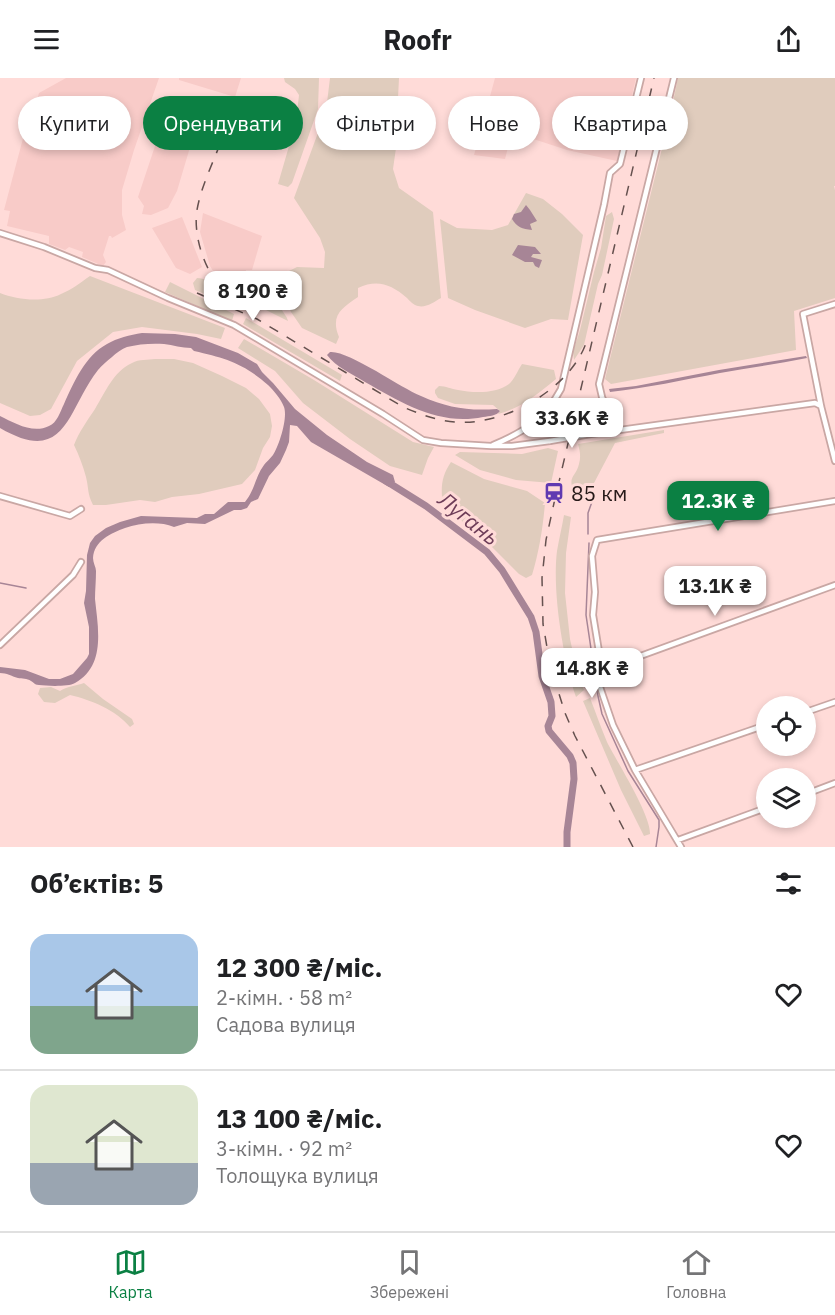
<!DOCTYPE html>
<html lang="uk">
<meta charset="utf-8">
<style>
:root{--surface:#fff;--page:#f2f2f2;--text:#202124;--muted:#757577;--line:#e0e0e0;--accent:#0b8043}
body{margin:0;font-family:"IBM Plex Sans",sans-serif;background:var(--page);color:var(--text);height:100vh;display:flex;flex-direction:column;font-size:22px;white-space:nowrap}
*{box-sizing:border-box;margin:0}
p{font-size:20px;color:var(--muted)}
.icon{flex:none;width:33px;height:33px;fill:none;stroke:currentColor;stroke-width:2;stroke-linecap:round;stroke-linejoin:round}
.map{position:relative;height:769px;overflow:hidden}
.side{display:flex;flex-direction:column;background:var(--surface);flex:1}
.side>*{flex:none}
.banner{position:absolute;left:18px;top:18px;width:800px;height:54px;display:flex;gap:12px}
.buttons{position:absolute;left:756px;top:618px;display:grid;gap:12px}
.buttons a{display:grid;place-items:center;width:60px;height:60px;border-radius:50%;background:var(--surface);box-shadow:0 3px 9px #0003;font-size:30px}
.price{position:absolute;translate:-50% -51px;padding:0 14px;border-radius:12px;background:#fff;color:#222;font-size:20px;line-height:39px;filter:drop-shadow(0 2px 3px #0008)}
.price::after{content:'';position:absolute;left:50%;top:36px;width:18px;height:14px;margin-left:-9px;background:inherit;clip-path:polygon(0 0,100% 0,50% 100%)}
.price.current{background:var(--accent);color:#fff}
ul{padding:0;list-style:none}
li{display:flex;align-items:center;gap:18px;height:150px;padding:0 30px}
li+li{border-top:2px solid var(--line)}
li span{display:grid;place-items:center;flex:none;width:168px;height:120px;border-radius:18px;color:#555}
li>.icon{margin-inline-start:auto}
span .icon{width:72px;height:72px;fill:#fffc;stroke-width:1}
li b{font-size:26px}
h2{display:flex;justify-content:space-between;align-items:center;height:72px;padding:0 30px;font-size:26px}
.chip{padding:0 21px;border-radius:27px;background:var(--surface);box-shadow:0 3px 9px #0003;font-size:21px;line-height:54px}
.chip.current{background:var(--accent);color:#fff}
header{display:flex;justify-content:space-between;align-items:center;height:78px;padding:0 30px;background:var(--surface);font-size:27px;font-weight:700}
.tab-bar{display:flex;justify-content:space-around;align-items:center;height:84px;border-top:2px solid var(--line);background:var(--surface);font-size:16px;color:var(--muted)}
.tab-bar a{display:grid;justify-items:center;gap:3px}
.tab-bar .current{color:var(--accent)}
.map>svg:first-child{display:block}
.built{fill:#f8cbc8}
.green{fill:#e0ccbd}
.water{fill:#a78596}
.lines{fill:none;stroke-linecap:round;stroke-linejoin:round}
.stream{stroke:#a78596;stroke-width:1.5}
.river{stroke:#a78596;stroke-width:7}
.minor-casing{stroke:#c9a7a4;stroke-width:8}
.minor{stroke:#fff;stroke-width:4.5}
.rail{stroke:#65514f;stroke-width:1.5;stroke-dasharray:10 10;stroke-linecap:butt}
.minor-bridge-casing{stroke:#c9a7a4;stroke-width:8;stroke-linecap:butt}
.minor-bridge{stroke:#fff;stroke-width:4.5}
.labels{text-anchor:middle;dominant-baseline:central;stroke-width:6;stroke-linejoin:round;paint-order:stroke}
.poi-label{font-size:21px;fill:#271a19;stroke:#ffdbd8;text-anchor:start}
.water-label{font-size:22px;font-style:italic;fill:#6e3d58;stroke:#ffdbd8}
</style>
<header><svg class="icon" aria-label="menu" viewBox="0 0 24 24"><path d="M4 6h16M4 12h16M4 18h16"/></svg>Roofr<svg class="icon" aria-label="share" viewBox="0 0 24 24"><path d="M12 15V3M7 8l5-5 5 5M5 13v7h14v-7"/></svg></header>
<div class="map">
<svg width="835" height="769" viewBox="0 0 835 769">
<rect width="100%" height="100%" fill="#ffdbd8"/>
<path class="built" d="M66 0H159L134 72 122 112V137L126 152 112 160 111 158H109L103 177 106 184 103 188 82 179 83 174 69 169 65 172 49 166V158L7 148 10 133 4 132 30 34 37 23 39 15Z
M179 0H241L235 19 179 2Z
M495 0H636L617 83 567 72 512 54 505 81 474 77Z
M168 29 199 39 177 113 168 130 151 137 142 136 144 128 138 119Z
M203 135 262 158 252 192H246L245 215 241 221 232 217 225 209 216 198 210 188 200 154Z
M182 139 202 189 190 196 176 190 152 150Z"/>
<path class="green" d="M284 0H319L318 31 292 105 288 109 278 106 296 44 299 17 295 11 285 4Z
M330 0H399L398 20 403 49 396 70 393 91 399 110 433 134 441 220C434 224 426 230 418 228 413 227 410 223 407 220 391 206 377 201 358 210V219C342 230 330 237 339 259L336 266 302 250 291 234 285 219 283 206 289 193 297 189 324 190 325 174 320 160 294 120 326 33Z
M678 0H835V108H834L835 112V220L794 233 796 272 611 306 605 301 670 38Z
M526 115 543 121 562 136 583 157 568 242 551 241 525 250 475 232 448 220 440 141 457 150 492 152 508 147Z
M612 134 614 141 602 197 598 206 584 267 574 282 573 274 580 252 594 194 601 170 606 138Z
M90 198 225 250 221 261 197 256 142 249 113 254 77 283 51 331 40 337 30 338 0 325V215C18 222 43 225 61 216 71 212 80 205 90 198Z
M197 200C212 200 222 216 233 226L231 227 195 212 193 205Z
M170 204 234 236 232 243 165 214Z
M277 219C279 223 280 226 281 230 283 235 287 238 288 243L264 231C267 224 269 221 277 219Z
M246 240 342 297 340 303 243 246Z
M244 261 314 302 413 364 434 369 428 380 422 397 390 388 350 361 303 325 275 293 238 270Z
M155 281H174L193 285 222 298 246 310 259 321 270 336 272 348 270 359 263 370 255 392 242 406 199 416 172 419 155 424 140 422 106 427H93C87 415 89 411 86 399 83 388 79 377 74 367 79 354 87 343 95 331 106 313 113 294 132 285 139 281 148 282 155 281Z
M522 286 554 292 556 301C538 316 521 330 498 336L500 333 493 327 455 326 438 320 435 315V312L439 308C446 308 451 311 458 312 473 315 496 316 509 306 514 302 518 292 522 286Z
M664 352V355L615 365 594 405 587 414H574C567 398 576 399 579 386 581 379 580 373 578 366Z
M548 370 558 373 551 405 516 402 480 392 455 377 460 374 522 376Z
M451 384 484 401 527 413 545 425C543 449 539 474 532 497L526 500 519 496 481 458 454 437 449 423 442 419C441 405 443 396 451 384Z
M564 437 571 439 566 475 565 515 570 561 579 602 584 612 576 619C563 581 552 513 557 473 559 461 562 449 564 437Z
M84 605 103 621 132 641 134 646 130 649C116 632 91 622 70 617L55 625 44 624 38 616 40 610 51 609 60 613C68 608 76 608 84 605Z
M590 620C596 635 601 650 607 664 617 684 651 737 650 756L644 758 621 712 583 623Z"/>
<path class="water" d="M526 127 530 132 537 143 530 146 532 152C522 151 517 149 512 141L514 136 521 134Z
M518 167 535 169 541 176H533L531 179 542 182 539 190 535 188 533 184H525L512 177Z
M142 255 175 256 196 259 238 275 257 286 262 294 273 305 295 331 327 357 367 384 393 397 395 404 389 409 311 364 297 348 290 347 289 364 286 372 280 385 269 398 258 421 251 424 247 430 241 432H234L205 446 187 445 174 449C159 443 140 445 125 450 111 455 94 463 93 480 93 485 96 489 96 493 96 503 95 512 95 521 98 550 106 588 75 605 68 609 47 608 39 607 33 606 36 606 31 603 27 600 22 601 18 600 11 598 7 595 0 595V589L25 592 49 601H60L73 596 87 580 89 576V549L84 525 86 513 87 477 90 465 95 458 106 450 120 444 141 438 197 440 205 436H214L228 424H245C255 412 255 399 264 387 266 384 270 381 273 377 279 368 288 340 284 329 281 321 274 313 268 307 243 285 225 280 194 273L191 270C182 270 173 267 164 266 153 265 138 266 127 269 122 271 116 275 112 279 107 283 102 287 98 292 67 331 67 389 0 350V338C14 345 33 356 49 348 57 345 60 334 64 326 74 304 85 278 107 266 117 260 130 257 142 255Z
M330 274C348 272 401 310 421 318 448 330 468 333 497 331L500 333C496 338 490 338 483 339 439 348 402 325 365 304 352 296 336 289 327 277Z
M806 278 807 280C778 286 749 290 720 295 683 302 647 310 610 314L609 311 636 308 719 292Z"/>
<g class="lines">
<path class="stream" d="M588 456V435L593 421
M589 465 586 537 598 618 602 636 628 693 659 742V749L656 769
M0 505 26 510"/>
<path class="river" d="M386 403 426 428 487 474 502 492 531 539 536 554 542 598 551 624 552 638 548 648 549 653 570 678 573 685 574 701 567 754V769"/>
<defs>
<path id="minor" d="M0 155 44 169 95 190 108 192 168 220 234 247 383 336 423 362 441 365 491 368H512L550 363
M835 226 803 236 821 328 835 383
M616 353 602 319 599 306 674 0
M591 356 815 325 821 328
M493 367C524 354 545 341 561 311L604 127 610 95 620 86 641 0
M0 418 70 438 81 431
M0 567 73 497 81 484
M602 592 835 507
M806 634 835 624
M635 692 766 647
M806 716 835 705
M678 762 766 730
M681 769 635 692 613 647 600 609V600L602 592 593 537 595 514 592 478 597 462 835 423"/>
</defs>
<use href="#minor" class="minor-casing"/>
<use href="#minor" class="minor"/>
<path class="rail" d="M220 66C212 87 201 109 197 132 193 157 204 191 221 210 228 218 237 225 245 231
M197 215 257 241 403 329C420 336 437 343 456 344 504 348 570 311 586 265
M633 769 575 658 565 635 555 603 548 575 543 546 542 500 546 462 554 425 654 0"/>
<defs>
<path id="minor-bridge" d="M550 363 591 356"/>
</defs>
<use href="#minor-bridge" class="minor-bridge-casing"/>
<use href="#minor-bridge" class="minor-bridge"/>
</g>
<defs>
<symbol id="station-bare" viewBox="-9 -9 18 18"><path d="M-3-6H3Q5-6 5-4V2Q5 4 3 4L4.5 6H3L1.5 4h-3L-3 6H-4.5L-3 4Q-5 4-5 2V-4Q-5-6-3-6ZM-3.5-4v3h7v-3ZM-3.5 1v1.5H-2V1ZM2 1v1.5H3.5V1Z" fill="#6039b1" stroke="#ffdbd8" stroke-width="2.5" paint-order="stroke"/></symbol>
</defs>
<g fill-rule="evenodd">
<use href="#station-bare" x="539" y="400" width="30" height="30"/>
</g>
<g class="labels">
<g class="poi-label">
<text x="571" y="415">85 км</text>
</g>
<g class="water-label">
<text transform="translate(469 440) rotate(39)">Лугань</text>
</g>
</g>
</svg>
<div class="buttons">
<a><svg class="icon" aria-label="locate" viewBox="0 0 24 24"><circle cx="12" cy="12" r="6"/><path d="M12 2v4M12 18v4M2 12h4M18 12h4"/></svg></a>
<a><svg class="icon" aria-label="layers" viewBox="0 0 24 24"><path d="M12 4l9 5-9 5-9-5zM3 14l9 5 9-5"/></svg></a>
</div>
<b class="price" style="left:253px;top:244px">8 190 ₴</b>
<b class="price" style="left:572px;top:371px">33.6K ₴</b>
<b class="price current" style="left:718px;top:454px">12.3K ₴</b>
<b class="price" style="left:715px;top:539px">13.1K ₴</b>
<b class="price" style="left:592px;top:621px">14.8K ₴</b>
<div class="banner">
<a class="chip">Купити</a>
<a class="chip current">Орендувати</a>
<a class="chip">Фільтри</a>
<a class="chip">Нове</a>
<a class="chip">Квартира</a>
</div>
</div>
<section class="side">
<h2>Об’єктів: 5<svg class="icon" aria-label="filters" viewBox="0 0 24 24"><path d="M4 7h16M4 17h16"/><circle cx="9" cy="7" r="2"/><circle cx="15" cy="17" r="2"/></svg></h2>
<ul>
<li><span style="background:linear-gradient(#a9c7e8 60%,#7fa58c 0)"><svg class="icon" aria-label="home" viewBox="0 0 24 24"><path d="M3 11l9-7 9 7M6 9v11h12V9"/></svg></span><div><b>12 300 ₴/міс.</b><p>2-кімн. · 58 m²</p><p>Садова вулиця</p></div><svg class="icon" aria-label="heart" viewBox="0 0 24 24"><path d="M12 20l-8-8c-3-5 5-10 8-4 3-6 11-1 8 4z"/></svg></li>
<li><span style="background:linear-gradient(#dfe7d0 65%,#9aa5b1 0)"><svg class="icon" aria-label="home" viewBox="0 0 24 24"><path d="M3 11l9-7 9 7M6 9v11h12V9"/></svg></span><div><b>13 100 ₴/міс.</b><p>3-кімн. · 92 m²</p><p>Толощука вулиця</p></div><svg class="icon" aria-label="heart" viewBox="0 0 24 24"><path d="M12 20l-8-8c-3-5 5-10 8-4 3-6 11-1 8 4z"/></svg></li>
</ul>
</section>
<nav class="tab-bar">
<a class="current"><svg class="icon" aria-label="map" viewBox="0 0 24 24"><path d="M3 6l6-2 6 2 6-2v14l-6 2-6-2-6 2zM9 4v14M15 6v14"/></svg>Карта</a>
<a><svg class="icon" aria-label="saved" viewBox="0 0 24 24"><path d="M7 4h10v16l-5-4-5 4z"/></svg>Збережені</a>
<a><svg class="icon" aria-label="home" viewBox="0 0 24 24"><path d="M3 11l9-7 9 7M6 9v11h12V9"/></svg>Головна</a>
</nav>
